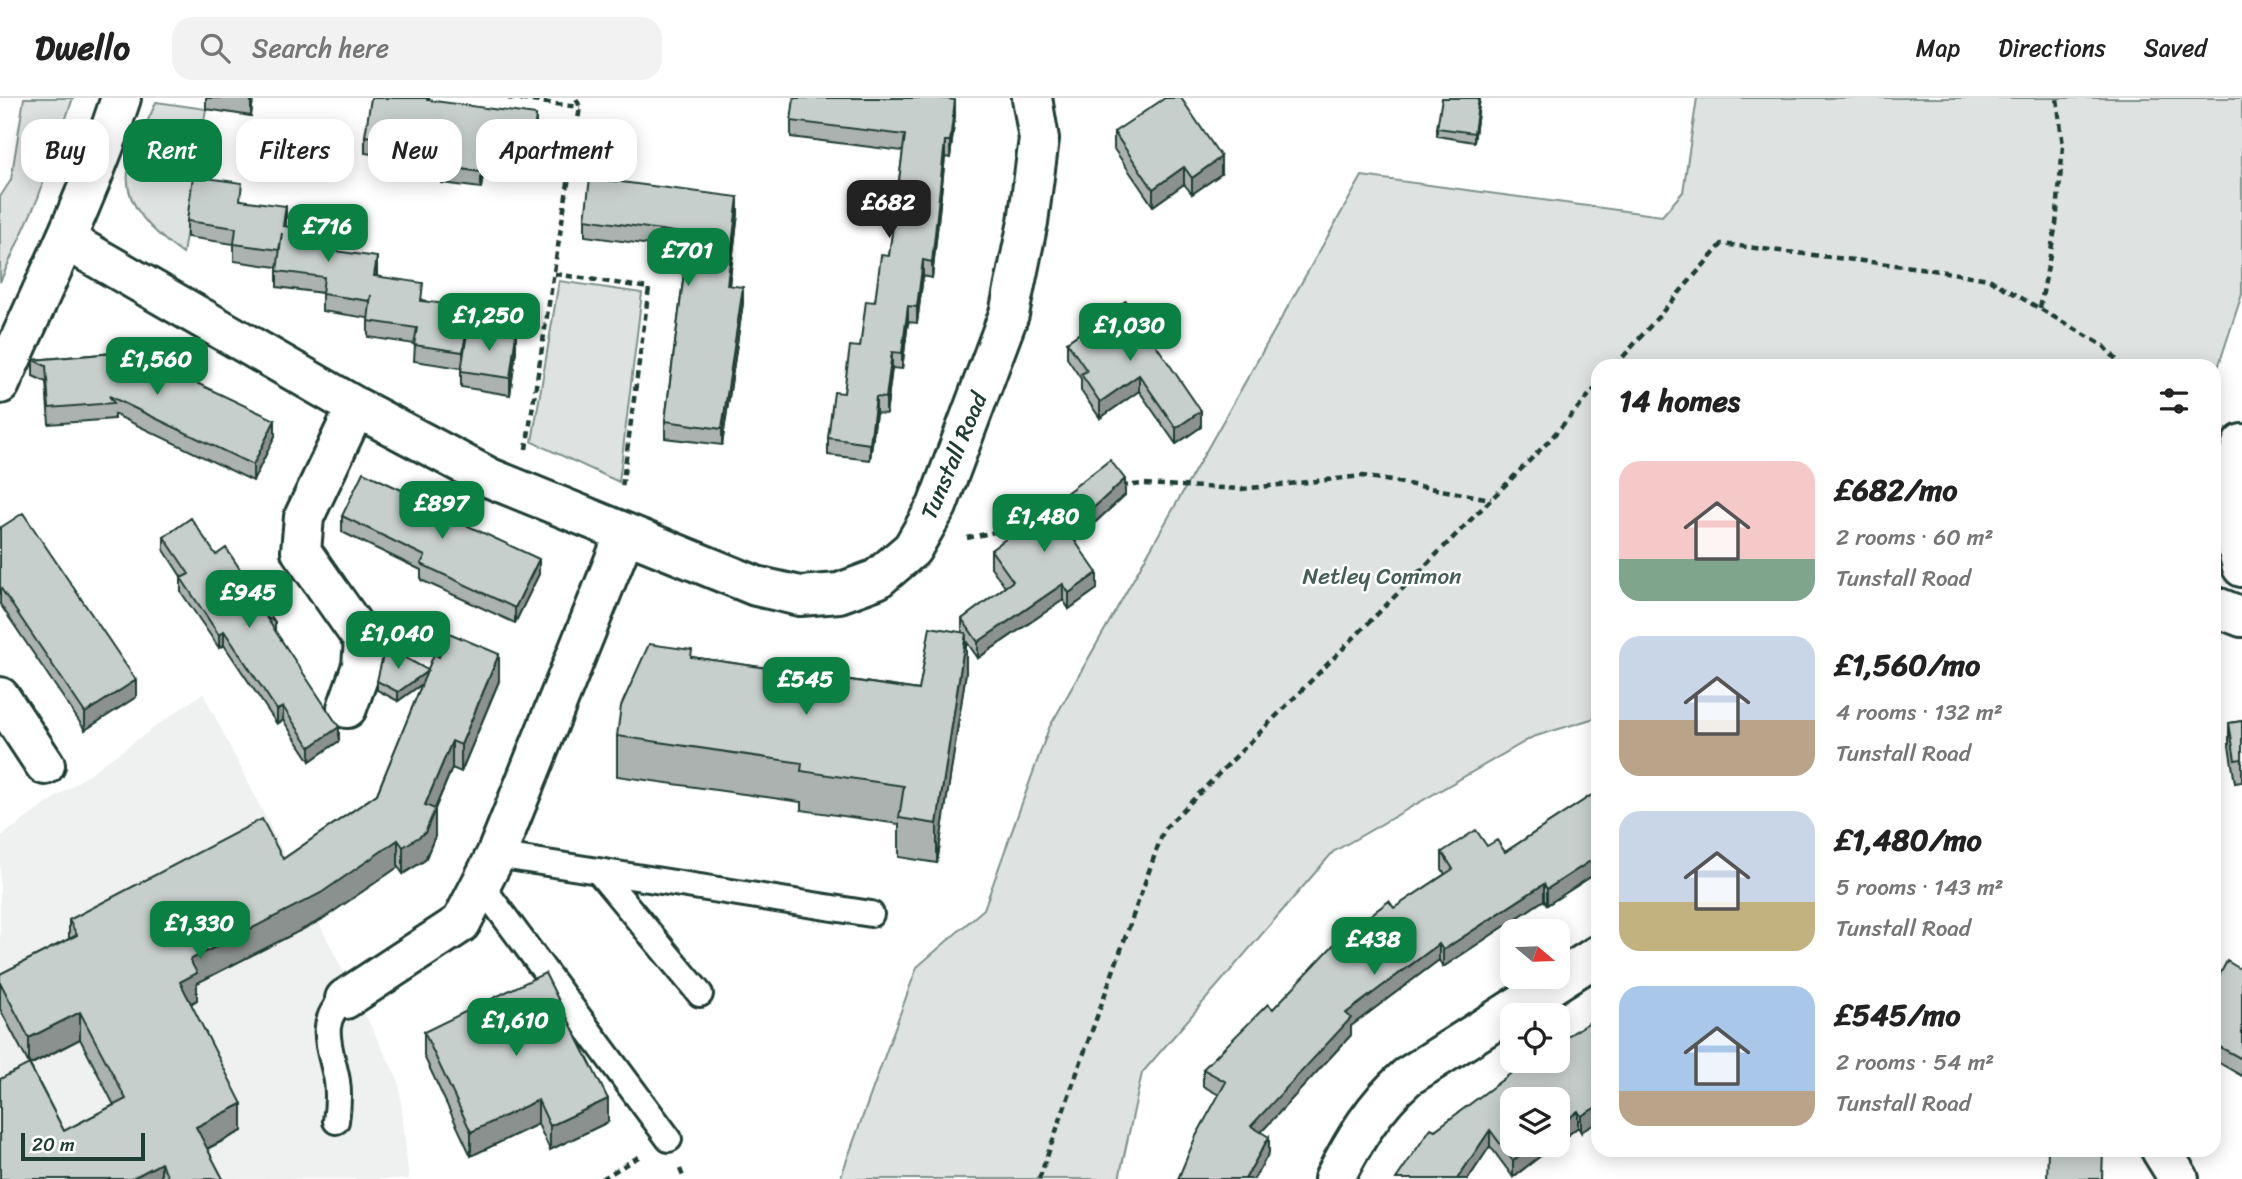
<!DOCTYPE html>
<meta charset="utf-8">
<style>
:root{--surface:#fff;--page:#f2f2f2;--text:#222;--muted:#767676;--line:#e0e0e0;--accent:#0b8043}
body{margin:0;font-family:Sriracha,sans-serif;background:var(--page);color:var(--text);height:100vh;display:flex;flex-direction:column;font-size:26px;white-space:nowrap}
*{box-sizing:border-box;margin:0}
p{font-size:23px;color:var(--muted)}
.icon{flex:none;width:38px;height:38px;fill:none;stroke:currentColor;stroke-width:2;stroke-linecap:round;stroke-linejoin:round}
.map{position:relative;flex:1;overflow:hidden}
.side{position:absolute;left:1591px;top:261px;width:630px;height:798px;display:flex;flex-direction:column;background:var(--surface);border-radius:21px;box-shadow:0 4px 18px #0003}
.side>*{flex:none}
.top-card{position:absolute;left:21px;top:21px;width:665px;height:63px;display:flex;gap:14px}
.needle{width:46px;rotate:109deg}
.buttons{position:absolute;left:1500px;top:821px;display:grid;gap:14px}
.buttons a{display:grid;place-items:center;width:70px;height:70px;border-radius:14px;background:var(--surface);box-shadow:0 4px 18px #0003;font-size:35px}
.scale{position:absolute;left:21px;bottom:18px;width:124px;box-sizing:border-box;padding-left:7px;border:4px solid #1f3d34;border-top:0;font-size:19px;line-height:24px;white-space:nowrap;color:#1f3d34;-webkit-text-stroke:5px #fff;paint-order:stroke}
.price{position:absolute;translate:-50% -60px;padding:0 16px;border-radius:14px;background:var(--accent);color:#fff;font-size:23px;line-height:46px;filter:drop-shadow(0 2px 4px #0008)}
.price::after{content:'';position:absolute;left:50%;top:42px;width:21px;height:16px;margin-left:-10px;background:inherit;clip-path:polygon(0 0,100% 0,50% 100%)}
.price.current{background:#222;color:#fff}
ul{padding:0;list-style:none}
li{display:flex;align-items:center;gap:21px;height:175px;padding:0 28px}
li span{display:grid;place-items:center;flex:none;width:196px;height:140px;border-radius:21px;color:#555}
li>.icon{margin-inline-start:auto}
span .icon{width:84px;height:84px;fill:#fffc;stroke-width:1}
li b{font-size:30px}
h2{display:flex;justify-content:space-between;align-items:center;height:84px;padding:0 28px;font-size:30px}
.pill{padding:0 24px;border-radius:21px;background:var(--surface);box-shadow:0 4px 18px #0003;font-size:24px;line-height:63px}
.pill.current{background:var(--accent);color:#fff}
header{display:flex;align-items:center;gap:42px;box-sizing:border-box;height:98px;padding:0 35px;background:var(--surface);border-bottom:2px solid var(--line)}
header strong{font-size:33px}
nav{display:flex;gap:38px;margin-inline-start:auto;font-size:24px}
.search{width:490px;height:63px;background:var(--page);display:flex;align-items:center;gap:18px;box-sizing:border-box;padding:0 24px;border-radius:21px;color:var(--muted);font-size:26px}
.map>svg:first-child{display:block}
.built{fill:#eef1f0}
.green{fill:#dee3e2;stroke:#7e908b;stroke-width:2}
.lines{fill:none;stroke-linecap:round;stroke-linejoin:round}
.service-casing{stroke:#1f3d34;stroke-width:30}
.minor-casing{stroke:#1f3d34;stroke-width:44}
.path{stroke:#1f3d34;stroke-width:4.5;stroke-dasharray:7 5;stroke-linecap:butt}
.service{stroke:#fff;stroke-width:24}
.minor{stroke:#fff;stroke-width:38}
.wall{fill:#abb2af;stroke:#1f3d34;stroke-width:2;fill-rule:evenodd}
.shaded-wall{fill:#8b918f;stroke:#1f3d34;stroke-width:2}
.building{fill:#c7cfcc;stroke:#1f3d34;stroke-width:2}
.labels{text-anchor:middle;dominant-baseline:central;stroke-width:5;stroke-linejoin:round;paint-order:stroke}
.street-label{font-size:23px;fill:#1f3d34;stroke:#fff}
.park-label{font-size:23px;fill:#455e57;stroke:#fff}
</style>
<header>
<strong>Dwello</strong>
<div class="search"><svg class="icon" aria-label="search" viewBox="0 0 24 24"><circle cx="10" cy="10" r="6"/><path d="M15 15l6 6"/></svg>Search here</div>
<nav><a>Map</a><a>Directions</a><a>Saved</a></nav>
</header>
<div class="map">
<svg width="2242" height="1081" viewBox="0 0 2242 1081">
<rect width="100%" height="100%" fill="#fff"/>
<filter id="ink" filterUnits="userSpaceOnUse"><feTurbulence type="fractalNoise" baseFrequency=".0143" numOctaves="2"/><feDisplacementMap in="SourceGraphic" scale="14" xChannelSelector="R" yChannelSelector="G"/><feConvolveMatrix kernelMatrix="1 2 1 2 8 2 1 2 1" color-interpolation-filters="sRGB"/></filter>
<g filter="url(#ink)">
<path class="built" d="M203 595 399 984 409 1081H0V739Z"/>
<path class="green" d="M24 0H73L38 100 0 184V99L11 82Z
M1697 0H2242V196L2214 282V268H1598V619L1533 639 1333 754 1142 975 1119 1081H840L917 869 984 811 1049 630 1362 78 1662 118 1683 94Z
M156 4 206 11 183 156C157 137 120 107 129 69 133 48 148 25 156 4Z
M559 183 642 195 619 384 532 344Z"/>
<g class="lines">
<defs>
<path id="service" d="M496 757 871 816
M598 773 700 896
M481 787 669 1041
M336 1023C338 1010 339 997 337 983 332 953 315 923 345 901"/>
<path id="minor" d="M66 142 356 309 490 380 756 488 800 498 839 495 877 481 912 451 937 408 1009 216 1028 124 1039 41 1032 0
M0 286C42 191 89 98 121 0
M2242 346 2227 405 2242 469
M2214 508 2242 519
M0 599 45 667
M347 610 362 568 364 543 301 453 304 419 356 309
M345 901 461 825 496 757 625 436
M2161 1052 2179 1081
M1334 1081C1354 1042 1374 1008 1407 979L1598 857"/>
</defs>
<use href="#service" class="service-casing"/>
<use href="#minor" class="minor-casing"/>
<path class="path" d="M508 0 580 9
M555 176 649 190 622 390
M2040 210 2056 126 2063 48 2057 0
M1615 268 1722 146 1920 170 1989 181 2104 248 2122 268
M526 351 580 9 576 0
M1121 388 1143 386 1242 391 1363 378 1491 401
M967 440 1013 430 1041 415
M680 1071 684 1081
M602 1081 640 1058
M1039 1081 1164 731 1547 345 1598 287"/>
<use href="#service" class="service"/>
<use href="#minor" class="minor"/>
</g>
<path class="wall" d="M206 0H253L251 18 206 11Z
M429 0V2L536 34 531 78 484 71 481 90 442 85V67L365 55V38Z
M1480 0 1474 44 1437 38V30Z
M955 18 950 60 945 59 932 180 923 178 917 225 908 224 902 271 892 270 886 316 876 315 870 362 828 357V340L860 249 889 158 903 53 791 39V23Z
M1114 34 1221 76 1192 96 1184 86 1153 108 1114 51Z
M242 102 286 125 285 128 331 153 377 175V178L470 226V229L516 252 510 297 461 289V270L414 263 415 246 368 239V220L322 213V195L277 189V169L234 163V146L187 139V123Z
M738 116 729 187 743 205 722 347 665 340V323L687 152 585 138V121Z
M1126 203 1201 329 1176 346 1139 293 1100 320 1081 293V281L1067 260V244Z
M114 246 154 264 275 338 253 383 114 316V321L49 326 46 284 33 278V262L114 255Z
M1125 397 1075 443 1097 491 1069 511 1063 502 978 560 966 543V574L937 765 899 759V726L801 712V704L617 678V638L692 559 919 592 962 534V521L1005 489 991 469V452Z
M425 407 539 476 515 525 421 482V472L342 434V418Z
M0 430 136 599 85 632 0 506Z
M164 439 216 457 275 524V533L339 643 310 663 283 622 277 626 224 547 219 550 181 494V480H182L164 452Z
M439 559 499 583 461 674 452 670 435 711V738L425 762 403 776 398 769 321 822 197 885V902L191 906 242 1033 207 1051 223 1081H0L29 966 0 911V876L69 841V822L283 761 377 696 422 586 398 603 377 592V583L428 572ZM80 941 114 1007 64 1033 30 967Z
M2242 623V684L2235 685 2229 648V625Z
M1598 693V774L1547 807 1544 802 1443 869 1439 862 1351 928V937L1261 1034 1269 1055 1219 997 1203 988V971L1273 911 1394 810 1445 776 1442 771V754L1487 748 1505 754Z
M2242 872V978L2214 962V878L2218 880Z
M1598 919 1581 1034 1578 1029 1558 1045V1001L1512 1046H1556L1513 1079 1490 1048 1468 1081 1435 1032Z
M424 934 608 1024 550 1052 538 1026 471 1058 424 958Z"/>
<path class="shaded-wall" d="M251 0H253L251 18Z
M1479 0H1480L1474 44V35Z
M955 2V18L950 60V43Z
M536 17V34L531 78V61Z
M945 43V59L932 180V164Z
M484 55V71L481 90V74Z
M1221 59V76L1192 96V80Z
M1184 69V86L1153 108V91Z
M738 99V116L727 203V187Z
M286 108V125L283 144V128Z
M377 159V175L374 195V178Z
M923 162V178L917 225V209Z
M743 189V205L722 347V331Z
M908 208V224L902 271V255Z
M470 209V226L463 270V254Z
M516 236V252L510 297V280Z
M892 254V270L886 316V300Z
M1139 277V293L1100 320V304Z
M876 299V315L870 362V346Z
M1201 313V329L1176 346V330Z
M275 322V338L253 383V367Z
M1125 381V397L1068 449V433Z
M539 461V476L515 525V510Z
M1097 475V491L1069 511V495Z
M1063 486V502L978 560V544Z
M224 533V547L219 550V537Z
M966 535V574L937 765V726Z
M499 556V583L461 674V647Z
M429 572V581L398 603V594Z
M136 582V599L85 632V615Z
M283 609V622L277 626V612Z
M339 629V643L310 663V649Z
M452 643V670L425 734V707Z
M435 711V738L425 762 403 776V749Z
M398 742V769L321 822 197 885V902L180 911V884L190 862Z
M1598 758V774L1547 807V791Z
M1544 786V802L1443 869V852Z
M1439 846V862L1351 928V937L1251 1045V1028L1346 915Z
M80 914V941L29 967V940Z
M608 1001V1024L550 1052V1028Z
M538 1002V1026L471 1058V1034Z
M242 1006V1033L196 1056V1029Z
M1598 1008V1024L1581 1034V1018Z
M1578 1013V1029L1558 1045V1029Z
M1490 1032V1048L1468 1081H1457Z
M1269 1039V1055L1254 1081H1245Z
M1534 1046H1556L1513 1079V1063Z
M161 1065V1081H131Z"/>
<path class="building" d="M371 0H427V2L536 17 531 61 484 55 481 74 442 68 444 51 365 38Z
M794 0H940L955 2 950 43H945L932 164 923 162 917 209 908 208 902 255 892 254 886 300 876 299 870 346 828 340 834 294 844 295 850 248 860 249 866 203 875 204 881 157 889 158 905 37 791 23Z
M1165 0H1181L1221 59 1192 80 1184 69 1153 91 1114 34Z
M1442 0H1479L1474 35 1437 30Z
M193 78 242 85 240 102 286 108 283 128 331 135 328 152 377 159 374 178 423 185 421 203 470 209 463 254 414 247 417 230 368 223 371 197 370 203 322 196 324 179 277 173 282 135 279 152 234 146 236 130 187 123Z
M590 80 738 99 727 187 743 189 722 331 665 323 689 136 585 121Z
M1126 203 1201 313 1176 330 1139 277 1100 304 1081 276 1087 273 1067 244Z
M468 229 516 236 510 280 461 273Z
M133 244 154 253 150 263 275 322 253 367 109 298 114 305 49 310 46 268 33 262 114 255V246Z
M1110 362 1125 381 1068 433 1097 475 1069 495 1063 486 978 544 962 521 1013 483 991 452Z
M363 374 425 403 423 407 539 461 515 510 421 466 425 458 342 418Z
M23 415 136 582 85 615 0 489V430Z
M191 420 216 457 226 450 275 524 266 519 339 629 310 649 283 609 277 612 224 533 219 537 181 480 189 476 164 439Z
M930 529 966 535 937 726 899 720 904 688 801 673 802 665 617 638 621 608 649 546 692 552 691 559 919 592Z
M449 535 499 556 461 647 452 643 425 707 435 711 425 735 403 749 398 742 321 795 190 862 197 875 180 884 242 1006 196 1029 223 1081H169L161 1065 131 1081H0V981L29 966 64 1033 126 1001 80 914 29 940 0 884V876L77 837 69 822 262 721 283 761 377 696 434 556 439 559Z
M385 549 428 572 426 574 398 594 377 583Z
M2242 623V661L2235 662 2229 625Z
M1598 693V758L1547 791 1544 786 1443 852 1439 846 1346 915 1351 920 1251 1028 1269 1039 1245 1081H1178L1196 1038 1226 984 1203 971 1268 906 1273 911 1340 840 1389 803 1394 810 1453 771 1442 754 1476 732 1487 748 1497 742 1505 754Z
M2227 863 2242 872V961L2214 946V878L2218 880Z
M545 875 608 1001 550 1028 538 1002 471 1034 424 934Z
M1598 919V1008L1581 1018 1578 1013 1558 1029V1001H1512V1046H1534L1513 1063 1490 1032 1457 1081H1396L1431 1030 1435 1032 1529 962H1558V944Z
M2048 1052H2103L2102 1081H2047Z"/>
</g>
<g class="labels">
<g class="street-label">
<text transform="translate(954 358) rotate(-67)">Tunstall Road</text>
</g>
<g class="park-label">
<text x="1382" y="478">Netley Common</text>
</g>
</g>
</svg>
<div class="buttons">
<a><svg class="needle" viewBox="-14 -14 28 28"><path d="M0-13l5 13h-10z" fill="#e53935"/><path d="M0 13l5-13h-10z" fill="#767676"/></svg></a>
<a><svg class="icon" aria-label="locate" viewBox="0 0 24 24"><circle cx="12" cy="12" r="6"/><path d="M12 2v4M12 18v4M2 12h4M18 12h4"/></svg></a>
<a><svg class="icon" aria-label="layers" viewBox="0 0 24 24"><path d="M12 4l9 5-9 5-9-5zM3 14l9 5 9-5"/></svg></a>
</div>
<div class="scale">20 m</div>
<b class="price current" style="left:889px;top:142px">£682</b>
<b class="price" style="left:328px;top:166px">£716</b>
<b class="price" style="left:688px;top:190px">£701</b>
<b class="price" style="left:489px;top:255px">£1,250</b>
<b class="price" style="left:1130px;top:265px">£1,030</b>
<b class="price" style="left:157px;top:299px">£1,560</b>
<b class="price" style="left:442px;top:443px">£897</b>
<b class="price" style="left:1044px;top:456px">£1,480</b>
<b class="price" style="left:249px;top:532px">£945</b>
<b class="price" style="left:398px;top:573px">£1,040</b>
<b class="price" style="left:806px;top:619px">£545</b>
<b class="price" style="left:200px;top:863px">£1,330</b>
<b class="price" style="left:1374px;top:879px">£438</b>
<b class="price" style="left:516px;top:960px">£1,610</b>
<div class="top-card">
<a class="pill">Buy</a>
<a class="pill current">Rent</a>
<a class="pill">Filters</a>
<a class="pill">New</a>
<a class="pill">Apartment</a>
</div>
<section class="side">
<h2>14 homes<svg class="icon" aria-label="filters" viewBox="0 0 24 24"><path d="M4 7h16M4 17h16"/><circle cx="9" cy="7" r="2"/><circle cx="15" cy="17" r="2"/></svg></h2>
<ul>
<li><span style="background:linear-gradient(#f6c9c9 70%,#7fa58c 0)"><svg class="icon" aria-label="home" viewBox="0 0 24 24"><path d="M3 11l9-7 9 7M6 9v11h12V9"/></svg></span><div><b>£682/mo</b><p>2 rooms · 60 m²</p><p>Tunstall Road</p></div></li>
<li><span style="background:linear-gradient(#c9d6e8 60%,#b9a48a 0)"><svg class="icon" aria-label="home" viewBox="0 0 24 24"><path d="M3 11l9-7 9 7M6 9v11h12V9"/></svg></span><div><b>£1,560/mo</b><p>4 rooms · 132 m²</p><p>Tunstall Road</p></div></li>
<li><span style="background:linear-gradient(#c9d6e8 65%,#c2b280 0)"><svg class="icon" aria-label="home" viewBox="0 0 24 24"><path d="M3 11l9-7 9 7M6 9v11h12V9"/></svg></span><div><b>£1,480/mo</b><p>5 rooms · 143 m²</p><p>Tunstall Road</p></div></li>
<li><span style="background:linear-gradient(#a9c7e8 75%,#b9a48a 0)"><svg class="icon" aria-label="home" viewBox="0 0 24 24"><path d="M3 11l9-7 9 7M6 9v11h12V9"/></svg></span><div><b>£545/mo</b><p>2 rooms · 54 m²</p><p>Tunstall Road</p></div></li>
</ul>
</section>
</div>
